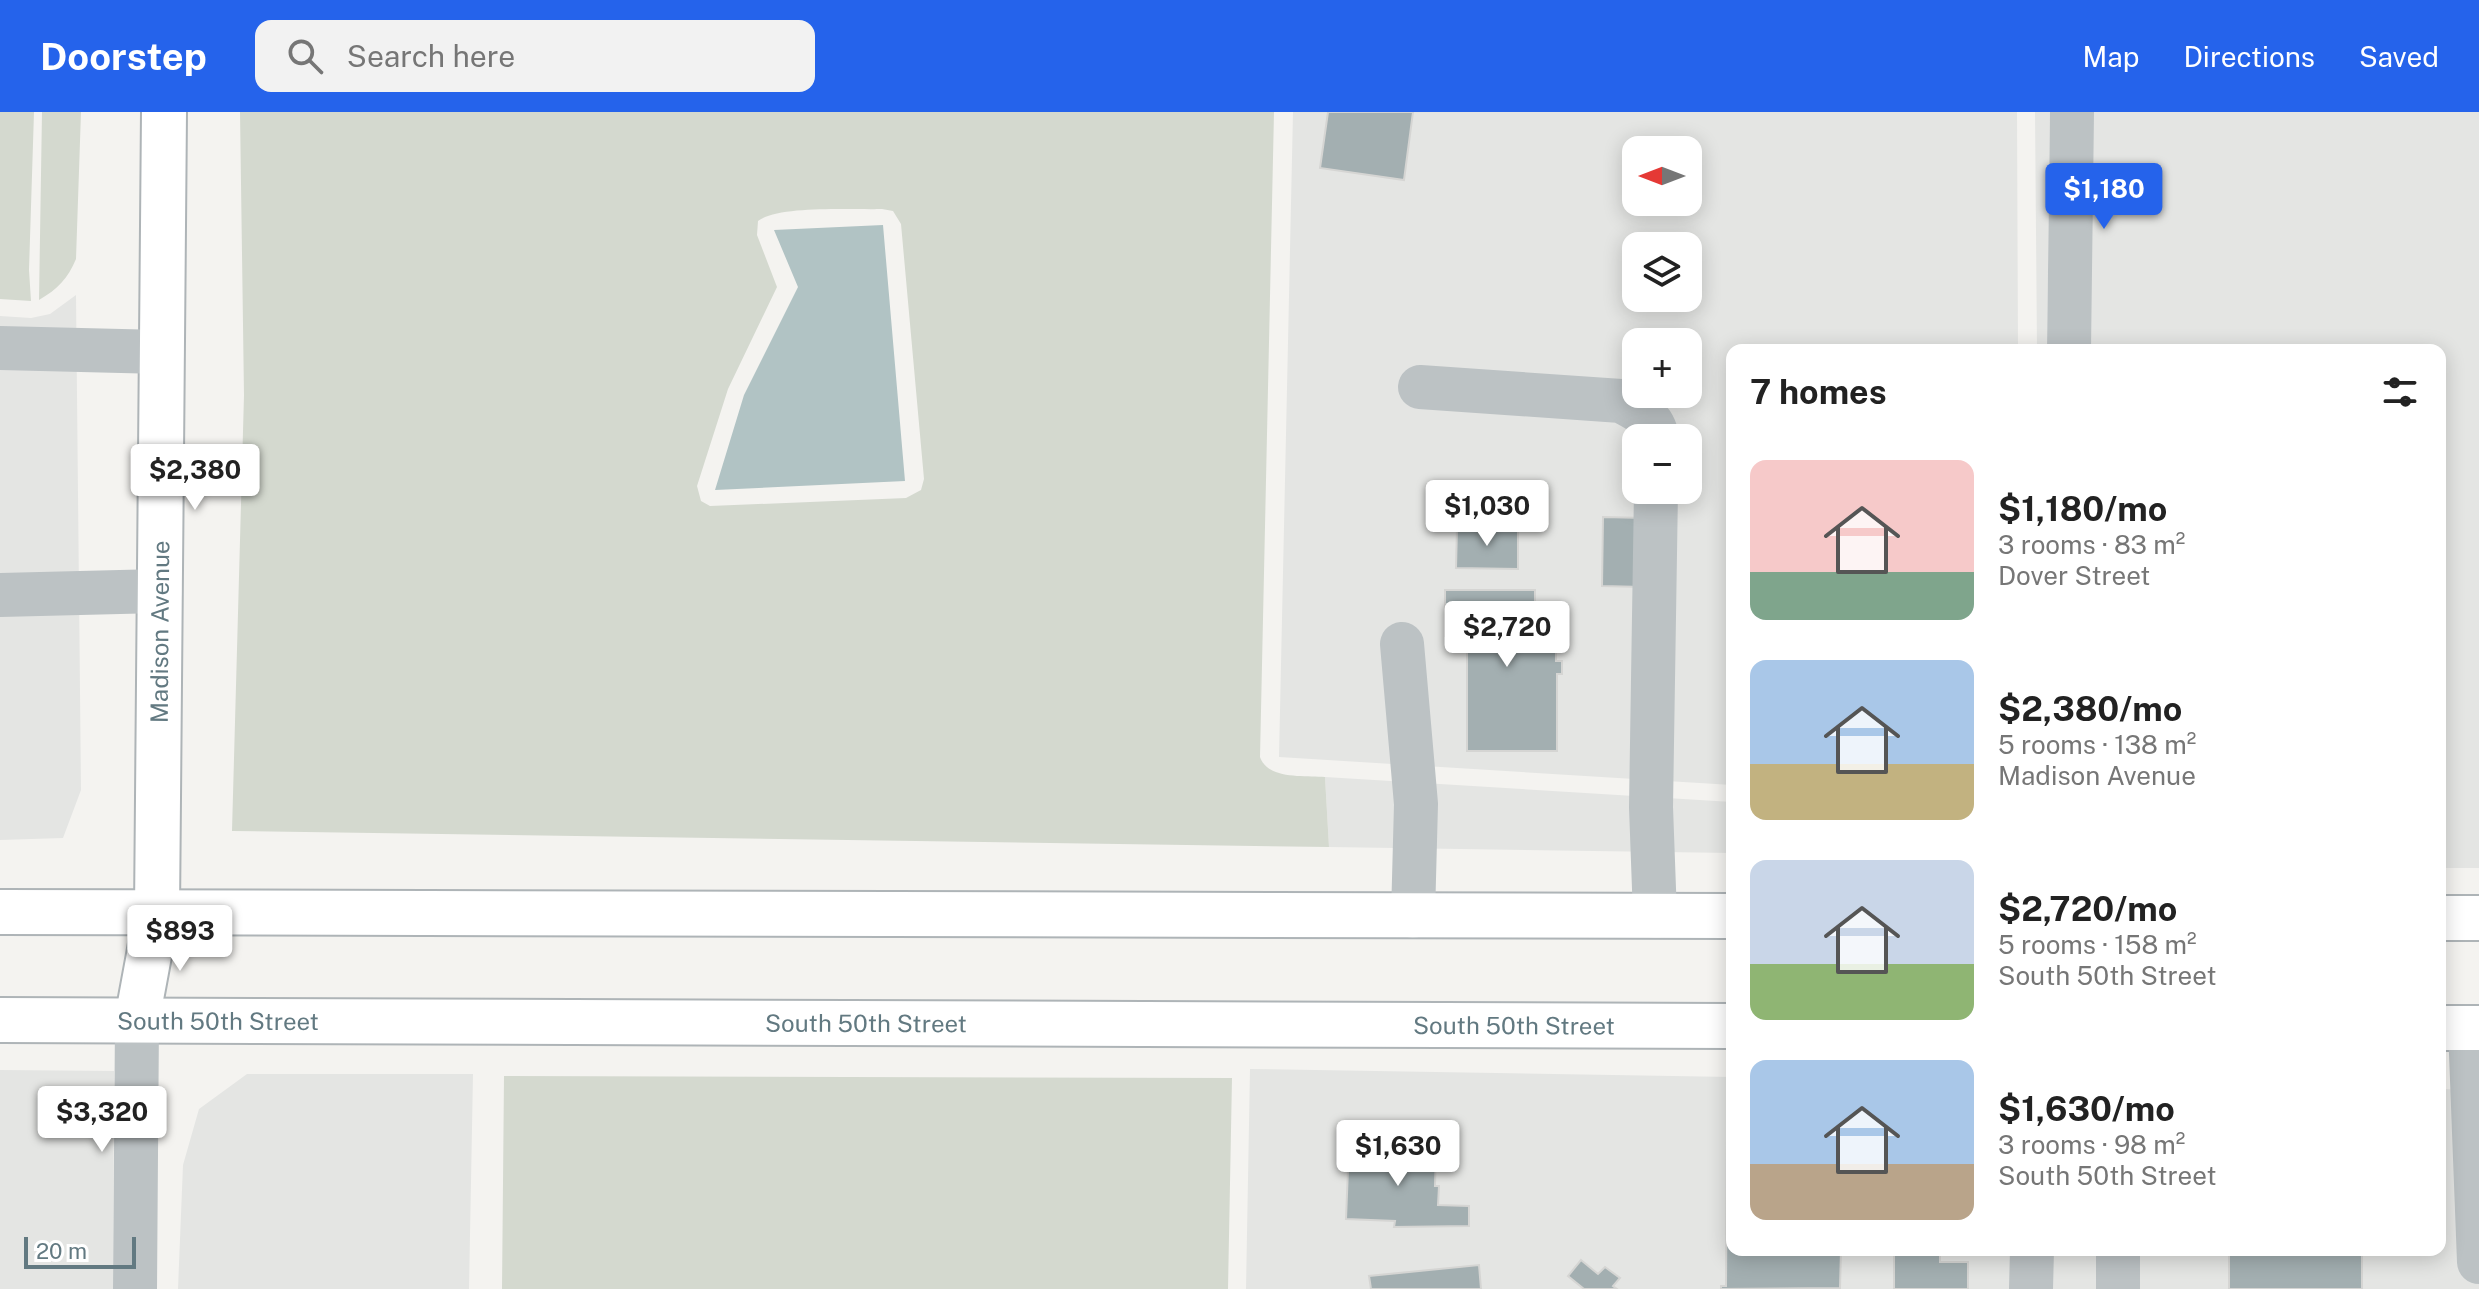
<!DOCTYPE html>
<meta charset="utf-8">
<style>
:root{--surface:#fff;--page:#f2f2f2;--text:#222;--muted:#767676;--accent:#2563eb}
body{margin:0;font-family:"Public Sans",sans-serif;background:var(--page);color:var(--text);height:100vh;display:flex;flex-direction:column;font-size:30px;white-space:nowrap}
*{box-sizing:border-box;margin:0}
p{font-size:26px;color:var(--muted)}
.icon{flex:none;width:44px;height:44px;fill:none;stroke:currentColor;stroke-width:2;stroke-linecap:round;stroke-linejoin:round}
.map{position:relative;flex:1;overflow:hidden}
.panel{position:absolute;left:1726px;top:232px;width:720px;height:912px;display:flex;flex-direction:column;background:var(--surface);border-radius:16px;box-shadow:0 4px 20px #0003}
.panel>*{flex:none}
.needle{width:52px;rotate:270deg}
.fabs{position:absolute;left:1622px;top:24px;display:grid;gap:16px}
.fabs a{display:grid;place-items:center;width:80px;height:80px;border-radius:16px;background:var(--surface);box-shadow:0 4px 20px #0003;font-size:40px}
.scale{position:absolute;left:24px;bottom:20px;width:112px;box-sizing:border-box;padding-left:8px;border:4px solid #627981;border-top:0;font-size:22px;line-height:28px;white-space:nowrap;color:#627981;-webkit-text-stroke:6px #fff;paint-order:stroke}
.price{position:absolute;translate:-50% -68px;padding:0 18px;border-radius:8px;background:#fff;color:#222;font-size:26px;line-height:52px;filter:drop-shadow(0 2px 4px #0008)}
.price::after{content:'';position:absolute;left:50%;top:48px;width:24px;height:18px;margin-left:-12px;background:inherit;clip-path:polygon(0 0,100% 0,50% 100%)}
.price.selected{background:var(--accent);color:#fff}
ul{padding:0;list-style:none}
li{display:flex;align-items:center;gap:24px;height:200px;padding:0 24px}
li span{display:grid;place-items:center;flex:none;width:224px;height:160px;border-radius:16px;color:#555}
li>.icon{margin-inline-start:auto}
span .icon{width:96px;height:96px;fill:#fffc;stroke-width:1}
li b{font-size:34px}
h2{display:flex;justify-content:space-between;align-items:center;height:96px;padding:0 24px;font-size:34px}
header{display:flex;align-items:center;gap:48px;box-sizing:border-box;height:112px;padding:0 40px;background:var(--accent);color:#fff}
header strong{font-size:38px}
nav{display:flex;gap:44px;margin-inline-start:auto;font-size:28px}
.search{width:560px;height:72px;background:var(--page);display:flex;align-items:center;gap:20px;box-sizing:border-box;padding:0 28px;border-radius:16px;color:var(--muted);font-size:30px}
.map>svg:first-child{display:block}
.built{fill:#e4e5e3;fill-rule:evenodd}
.green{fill:#d4d9cf;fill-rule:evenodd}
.water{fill:#b1c3c4}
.building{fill:#a3afb1;stroke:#d5d5d3;stroke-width:2}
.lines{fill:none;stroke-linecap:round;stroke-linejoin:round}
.major-casing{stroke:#aeb4b7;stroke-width:48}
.minor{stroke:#bcc2c4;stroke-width:44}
.major{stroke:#fff;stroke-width:44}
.labels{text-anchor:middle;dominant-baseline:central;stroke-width:8;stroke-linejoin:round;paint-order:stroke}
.street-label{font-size:24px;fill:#627981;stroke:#fff}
</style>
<header>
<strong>Doorstep</strong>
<div class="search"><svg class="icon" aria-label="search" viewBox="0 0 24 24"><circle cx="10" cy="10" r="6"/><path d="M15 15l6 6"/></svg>Search here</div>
<nav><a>Map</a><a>Directions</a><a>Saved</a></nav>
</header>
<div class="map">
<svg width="2479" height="1177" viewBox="0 0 2479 1177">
<rect width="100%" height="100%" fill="#f4f3f0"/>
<path class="built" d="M1293 0H2017L2018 238H1732V673L1279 645ZM1636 38H1688V90H1636ZM1636 134H1688V186H1636ZM1636 230H1688V282H1636ZM1636 326H1688V378H1636Z
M2035 0H2050L2047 238H2037Z
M2069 0H2479V756H2440V238H2074Z
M76 183 81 678 63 726 0 728V204L31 206 50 202Z
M1325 665 1732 690V741L1329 735Z
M1250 957 1732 965V1138H2440V977L2479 978V1177H1246Z
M0 958 114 959 113 1177H0Z
M247 962H473L469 1177H178L183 1053 199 997Z"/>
<path class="green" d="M0 0H34L29 158 31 189 0 187Z
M42 0H81L76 147C68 166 58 177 39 188Z
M240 0H1274L1260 645C1268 668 1304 663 1325 665L1329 735 232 719 244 283ZM882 97 893 99 901 112 924 367 921 378 906 386 710 394 701 389 697 374 728 277 777 175 757 123 758 109C778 93 854 98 882 97Z
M504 964 1232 966 1228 1177H502Z"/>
<path class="water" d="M883 113 905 369 715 378 744 283 798 175 774 118Z"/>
<path class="building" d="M1328 0H1413L1404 68 1320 56Z
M1603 405 1645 406 1644 475 1602 474Z
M1457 415H1518V457L1456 456Z
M1445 478H1535V501H1556V549H1562V562H1557V639H1467V537H1462V524H1445Z
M1727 1028H1732V1138H1841L1840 1176 1721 1177V1174H1726Z
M1349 1032 1436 1036 1435 1074H1439L1438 1093 1469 1094V1114L1394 1115 1395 1109 1346 1107Z
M1894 1138H1940V1150H1968V1177H1894Z
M2229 1138H2362V1177H2229Z
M1581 1148 1598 1162 1605 1155 1620 1166 1613 1174 1617 1177H1584L1568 1164Z
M1479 1153 1481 1177H1371L1369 1164Z"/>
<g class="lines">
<defs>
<g id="major">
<path d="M0 800 1732 804"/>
<path d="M2440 806H2479"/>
<path id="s1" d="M0 908 1732 914"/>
<path id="s2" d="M137 908 157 800 164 0"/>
<path d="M2440 916H2479"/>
</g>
</defs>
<use href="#major" class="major-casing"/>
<path class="minor" d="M0 236 162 240
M2069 238 2072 0
M1420 275 1621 289C1637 297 1655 306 1657 326
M0 483 160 479
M1402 532 1416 692 1413 804
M1655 804 1651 695 1656 378
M2470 916 2479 1150
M135 1177 137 908
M2031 1177 2032 1138
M2118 1177V1138"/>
<use href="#major" class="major"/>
</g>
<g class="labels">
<g class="street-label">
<text stroke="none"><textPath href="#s2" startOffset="390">Madison Avenue</textPath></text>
<text stroke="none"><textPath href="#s1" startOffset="218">South 50th Street</textPath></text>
<text stroke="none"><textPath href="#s1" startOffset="866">South 50th Street</textPath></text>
<text stroke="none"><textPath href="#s1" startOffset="1514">South 50th Street</textPath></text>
</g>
</g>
</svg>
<div class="fabs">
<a><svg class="needle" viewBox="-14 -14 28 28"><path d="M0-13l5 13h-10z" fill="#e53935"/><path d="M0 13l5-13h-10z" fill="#767676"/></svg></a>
<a><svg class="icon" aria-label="layers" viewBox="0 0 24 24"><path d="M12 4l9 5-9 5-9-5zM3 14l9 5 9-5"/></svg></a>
<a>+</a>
<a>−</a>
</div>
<div class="scale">20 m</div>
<b class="price selected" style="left:2104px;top:119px">$1,180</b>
<b class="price" style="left:195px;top:400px">$2,380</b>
<b class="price" style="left:1487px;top:436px">$1,030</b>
<b class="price" style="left:1507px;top:557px">$2,720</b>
<b class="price" style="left:180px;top:861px">$893</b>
<b class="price" style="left:102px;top:1042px">$3,320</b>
<b class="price" style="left:1398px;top:1076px">$1,630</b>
<section class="panel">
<h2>7 homes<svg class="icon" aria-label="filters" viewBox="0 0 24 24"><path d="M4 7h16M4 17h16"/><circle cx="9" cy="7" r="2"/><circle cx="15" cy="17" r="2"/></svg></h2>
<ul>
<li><span style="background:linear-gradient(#f6c9c9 70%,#7fa58c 0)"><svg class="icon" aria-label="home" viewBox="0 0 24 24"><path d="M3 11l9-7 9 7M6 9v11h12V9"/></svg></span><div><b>$1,180/mo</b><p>3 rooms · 83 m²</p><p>Dover Street</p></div></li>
<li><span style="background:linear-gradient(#a9c7e8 65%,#c2b280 0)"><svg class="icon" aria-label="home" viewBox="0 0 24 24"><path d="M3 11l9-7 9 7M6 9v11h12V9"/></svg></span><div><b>$2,380/mo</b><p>5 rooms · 138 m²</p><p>Madison Avenue</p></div></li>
<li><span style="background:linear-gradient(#c9d6e8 65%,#8fb573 0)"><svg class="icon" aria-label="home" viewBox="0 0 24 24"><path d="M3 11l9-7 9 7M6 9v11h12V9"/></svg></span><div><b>$2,720/mo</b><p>5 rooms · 158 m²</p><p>South 50th Street</p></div></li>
<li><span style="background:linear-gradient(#a9c7e8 65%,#b9a48a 0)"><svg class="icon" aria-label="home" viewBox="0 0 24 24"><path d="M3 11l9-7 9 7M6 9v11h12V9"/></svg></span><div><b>$1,630/mo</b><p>3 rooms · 98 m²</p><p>South 50th Street</p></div></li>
</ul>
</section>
</div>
